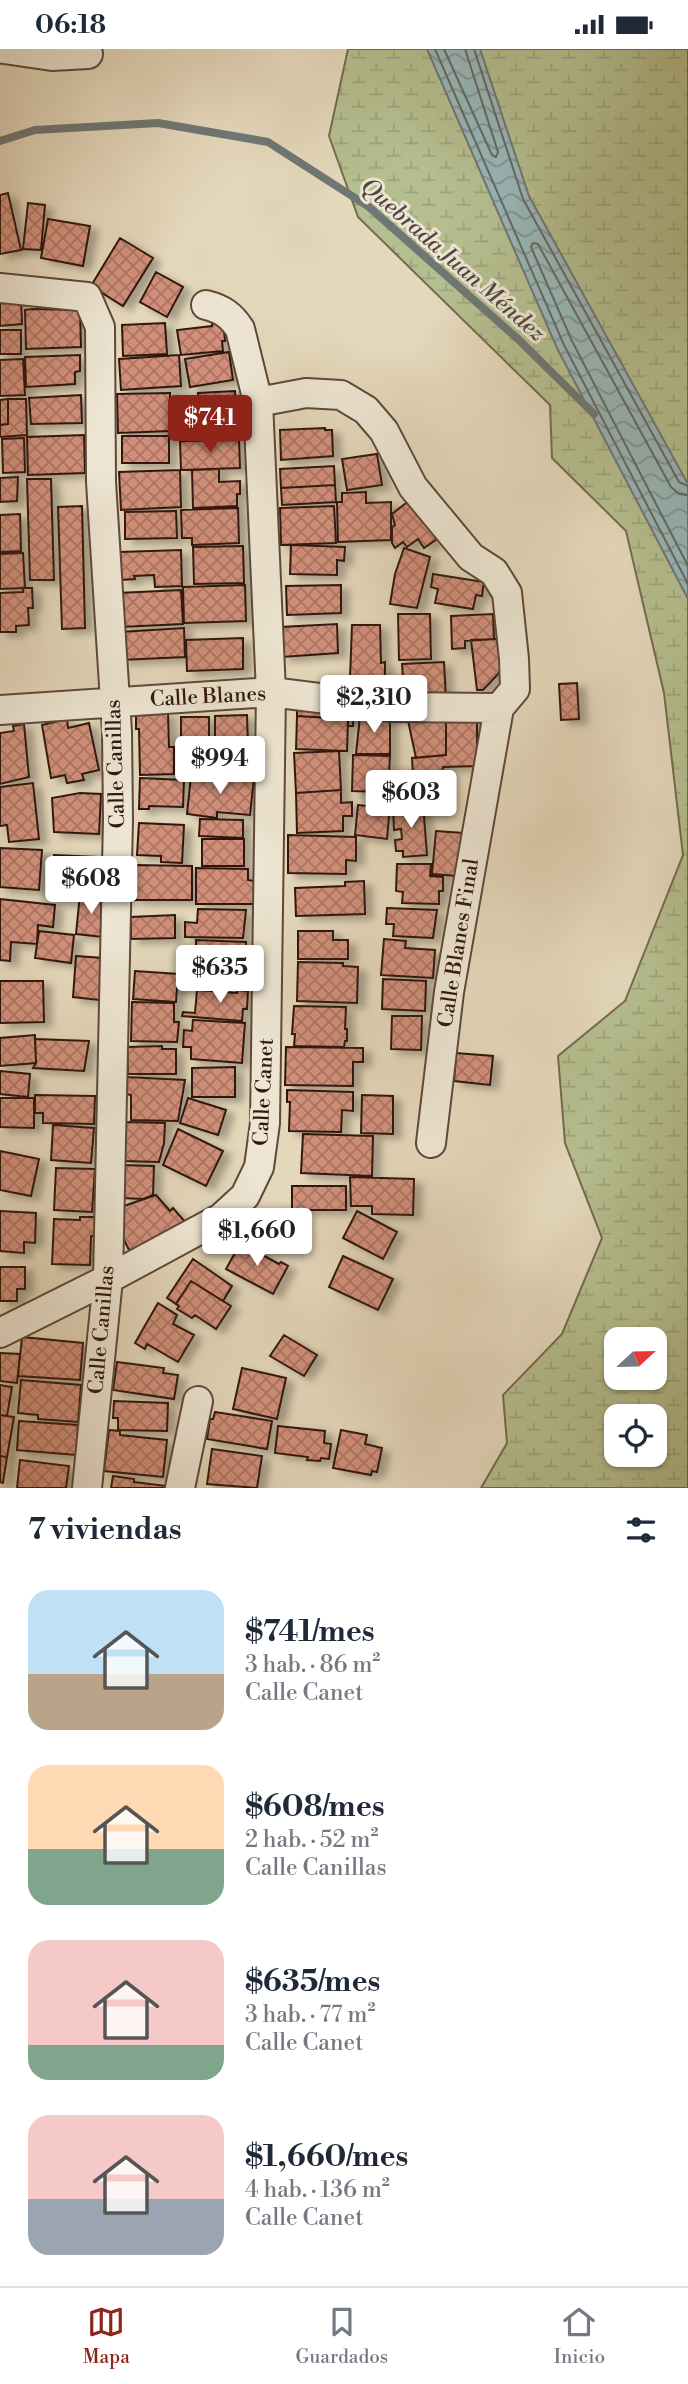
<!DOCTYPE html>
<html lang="es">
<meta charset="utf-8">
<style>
:root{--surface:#fff;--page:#f6f6f7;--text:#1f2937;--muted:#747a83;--line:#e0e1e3;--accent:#8f2418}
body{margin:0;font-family:"Libre Bodoni",serif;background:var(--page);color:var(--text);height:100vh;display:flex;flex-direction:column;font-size:26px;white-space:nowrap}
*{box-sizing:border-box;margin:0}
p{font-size:23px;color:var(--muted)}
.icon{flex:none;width:38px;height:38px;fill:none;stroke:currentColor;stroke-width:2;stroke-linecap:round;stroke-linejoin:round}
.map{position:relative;height:1439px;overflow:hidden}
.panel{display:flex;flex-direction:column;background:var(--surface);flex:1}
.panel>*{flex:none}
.needle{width:46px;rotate:68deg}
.controls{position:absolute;left:604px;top:1278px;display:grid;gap:14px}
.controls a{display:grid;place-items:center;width:63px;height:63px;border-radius:14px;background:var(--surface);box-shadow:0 2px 5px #0004;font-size:35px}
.price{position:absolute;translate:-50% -60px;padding:0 16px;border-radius:7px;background:#fff;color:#222;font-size:23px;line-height:46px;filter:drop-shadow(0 2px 4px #0008)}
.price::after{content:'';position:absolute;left:50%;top:42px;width:21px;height:16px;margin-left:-10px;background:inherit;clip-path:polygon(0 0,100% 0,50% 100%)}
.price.on{background:var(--accent);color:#fff}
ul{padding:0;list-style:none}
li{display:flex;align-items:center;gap:21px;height:175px;padding:0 28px}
li span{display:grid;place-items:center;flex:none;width:196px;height:140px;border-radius:21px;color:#555}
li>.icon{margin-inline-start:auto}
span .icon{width:84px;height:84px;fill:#fffc;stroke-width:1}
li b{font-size:30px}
h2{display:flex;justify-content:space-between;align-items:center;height:84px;padding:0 28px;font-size:30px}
.status{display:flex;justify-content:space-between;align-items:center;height:49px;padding:0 35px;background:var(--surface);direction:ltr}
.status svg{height:19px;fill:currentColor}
.tab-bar{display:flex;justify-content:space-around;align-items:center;height:98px;border-top:2px solid var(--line);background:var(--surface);font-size:19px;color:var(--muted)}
.tab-bar a{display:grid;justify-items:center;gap:4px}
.tab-bar .on{color:var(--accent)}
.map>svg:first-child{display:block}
.wetland{fill:url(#wetland-marsh);stroke:#736b4f;stroke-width:2;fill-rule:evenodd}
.water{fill:url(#water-waves);stroke:#6f7774;stroke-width:2}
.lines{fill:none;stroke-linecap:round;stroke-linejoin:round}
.shore{stroke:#646864;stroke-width:2}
.stream{stroke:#6f7774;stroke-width:8}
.building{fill:url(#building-cross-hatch);stroke:#31180f;stroke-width:2;filter:url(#shadow)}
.street-casing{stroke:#5e483a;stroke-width:32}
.street{stroke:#ede5d2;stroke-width:28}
.labels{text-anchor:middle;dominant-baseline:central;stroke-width:6;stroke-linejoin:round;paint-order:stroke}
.street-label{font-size:21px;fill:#31180f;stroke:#ede5d2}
.water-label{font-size:23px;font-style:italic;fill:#504842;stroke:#ede5d2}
</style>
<div class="status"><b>06:18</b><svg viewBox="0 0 49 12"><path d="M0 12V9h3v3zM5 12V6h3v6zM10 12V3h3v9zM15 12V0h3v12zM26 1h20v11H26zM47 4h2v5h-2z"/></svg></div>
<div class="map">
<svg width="688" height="1439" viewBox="0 0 688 1439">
<defs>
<pattern id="wetland-marsh" width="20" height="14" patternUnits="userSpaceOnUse" patternTransform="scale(1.75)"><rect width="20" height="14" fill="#b5be8f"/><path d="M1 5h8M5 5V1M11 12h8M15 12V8" fill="none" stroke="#9ca37a"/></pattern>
<pattern id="water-waves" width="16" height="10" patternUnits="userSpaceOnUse" patternTransform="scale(1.75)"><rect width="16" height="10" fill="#98b7b8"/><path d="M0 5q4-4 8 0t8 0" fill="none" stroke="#7d9494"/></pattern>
<pattern id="building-cross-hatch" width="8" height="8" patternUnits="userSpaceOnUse" patternTransform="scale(1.75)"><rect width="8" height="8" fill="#d18f7a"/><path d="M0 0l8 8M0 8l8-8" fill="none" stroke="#aa7462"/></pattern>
<filter id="shadow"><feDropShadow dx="8" dy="4.5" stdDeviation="3.5" flood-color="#0004"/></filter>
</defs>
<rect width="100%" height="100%" fill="#e4d7ba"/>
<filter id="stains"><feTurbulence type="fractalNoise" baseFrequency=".00286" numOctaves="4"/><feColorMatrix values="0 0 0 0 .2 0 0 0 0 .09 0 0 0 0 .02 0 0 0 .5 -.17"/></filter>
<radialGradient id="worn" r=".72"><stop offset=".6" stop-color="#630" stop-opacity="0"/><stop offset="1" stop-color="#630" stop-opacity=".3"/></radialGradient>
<path class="wetland" d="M348 0H688V1439H481L507 1394 503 1346 562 1285 602 1189 565 1094 558 1007 625 952 683 806 664 644 626 482 552 409 550 356 358 168 329 87ZM616 1290H654V1328H616ZM616 1367H654V1405H616Z"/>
<path class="water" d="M427 0H480L529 147 688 435V550L557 299Z"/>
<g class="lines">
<path class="shore" d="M435 0 564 296 688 535
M444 0 492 106 496 108 498 103 465 0
M474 0 523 150 679 433 688 437
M688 446 679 445 671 438 538 195 533 194 531 198 572 292 688 517"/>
<path class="stream" d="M0 92 35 81 158 74 268 93 369 158 519 291 594 365"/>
</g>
<path class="building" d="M8 144 21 201 0 205V146Z
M28 154 45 156 41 201 23 200Z
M48 170 90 177 83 217 41 209Z
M120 189 153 209 123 257 91 237Z
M156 223 183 238 167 268 140 253Z
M21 250 22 275 0 277V252Z
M32 260 80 261 81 298 26 300 25 261Z
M223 272 225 292H222L223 302 181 306 177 281 212 277V273Z
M165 274 167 305 123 307 122 276Z
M0 281H21V305H0Z
M229 303 233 331 190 338 185 310Z
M80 306V322L75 323V335L26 338 25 308Z
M179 306 181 337 121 341 119 310Z
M23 310 25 346 0 347V311Z
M235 342 237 378 177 382 176 359 198 357V344Z
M170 344 171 382 118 384 117 345Z
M81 346 82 374 31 375 29 349Z
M8 350V375L0 376V351Z
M8 350H26L27 386 0 388V376L8 375Z
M325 379V381H332L333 407 281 411 280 381Z
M84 386 85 424 28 426 27 388Z
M122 387H169V414H122Z
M24 389 25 423 3 424 2 390Z
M239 391 240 419 181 421 180 392Z
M377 405 382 436 347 441 342 410Z
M334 417 335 436 281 439 280 420Z
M219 420V433L240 432V445H237V457L193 459 192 421Z
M180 421 181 458 121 461 119 423Z
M18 428 17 452 0 453V429Z
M27 430H51L54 531H30Z
M335 436 336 453 282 456 281 439Z
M366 443V454L391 453V491L338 493 337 453H342V444Z
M410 451 437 490 424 499 418 490 407 498 403 493 395 499 392 494V478L395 476 392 465Z
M82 457 85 579 62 580 58 458Z
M334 457 336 494 281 496 280 459Z
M238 459 239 494 192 496V489H182L181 461Z
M176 462 177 489 125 490V463Z
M20 465 21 502 0 503V466Z
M291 496 345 498 344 512 337 511V526L290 525Z
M243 497 244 534 194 535 193 498Z
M404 499 430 508 417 559 390 555 395 525Z
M181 501 182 537 155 538 154 526 134 527 135 530 121 531 120 503Z
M23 504 25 539 0 540V505Z
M433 525 484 533 482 547 476 546 473 560 435 554 438 540 431 538Z
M245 536 246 572 184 574 183 538Z
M341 536V564L287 566 286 537Z
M23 539H32L33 559H28L29 576 16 577V583H0V544L23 543Z
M181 541 183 575 120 578 118 544Z
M398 565H430L431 610 399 611Z
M493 565 494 590 465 592V599L452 600 451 567Z
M337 575 338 604 282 608 281 578Z
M352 576H380L381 614 385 613V628L350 629Z
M184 579 185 608 121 611 120 583Z
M243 589V620L187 622 186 591Z
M497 590 501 622 483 641H477L471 591Z
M444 613 446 650 426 651V644L404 645 402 615Z
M577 634 579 670 561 671 559 635Z
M297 655 354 657 353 677H348V670L297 667Z
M168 664 169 698H174V725L140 726 139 680H136V665Z
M247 666 249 725H209V704H215V667Z
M477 666V717L443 718 440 742H414L412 709 446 706V667Z
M297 667 348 670 347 702 296 700Z
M360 667H390V705H356Z
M407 667H446V706L416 709Z
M181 668H209V711L181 710Z
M67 670 68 679 89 674 99 721 82 725 84 731 67 734 65 726 51 729 42 676Z
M24 675 29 728 0 735V684L14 682 13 677Z
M339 702 341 741 296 744 294 704Z
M353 706 390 707 388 743 352 742Z
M222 726 254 729 250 766 217 763V769L187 765 191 727 221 730Z
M140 729 184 731 183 758 149 757V760H139Z
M33 734 39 790 9 793 7 776 0 777V738Z
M341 741V754L352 753V767H343V782L297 784 296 744Z
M80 744 101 745 99 785 54 783 52 749Z
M378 755 390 756 387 790 355 786 358 756 378 758Z
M423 755 427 806 403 808V802H396L395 791 402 790 401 780 394 781 393 758Z
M200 770 243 771V789L199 787Z
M139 774 184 776 182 814 161 813V807L137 806Z
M436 782 463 784 457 827 432 825Z
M288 786 356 788V812L346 811V825L288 824Z
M202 790H244V817H202Z
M0 799 42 801 39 841 0 838Z
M54 806 97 808 95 836 52 834Z
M397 815H431L430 827 443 828V842H439V855L402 854 403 843 396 842Z
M134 816 192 817V851H134Z
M196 819 248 820V831L254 832V855H196Z
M364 832 365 865 296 867 295 839 345 837V833Z
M80 845 104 847 103 888 76 885Z
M0 850 55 856 53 878 38 876 37 895 11 893 10 912 0 911Z
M387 859 437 861 433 889 393 887 394 875H386Z
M198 860 246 861 243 889 185 888V873L197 874Z
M175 866V889L131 890V868Z
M39 882 74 886 71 914 35 909Z
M298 882H333V891H348V910H298Z
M384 890 406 892 405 899 435 901 433 929 381 926Z
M196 891 246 893 244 923 186 920 187 900 196 901Z
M76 907 103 909 99 951 73 948Z
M298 913 343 914V917L358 918 357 954 297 952Z
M135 922 178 925 176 953 133 950Z
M383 930 426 932 425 962 382 960Z
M0 932H43L44 973 0 974Z
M197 941 237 944V941L248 942 247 960H243L242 972 182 967 183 963 195 964Z
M132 953 174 954V973H179L177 993 131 992Z
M294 957 346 958 345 980H347V992H345L344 998 294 997 295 985H292Z
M392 967H422L421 1001 391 1000Z
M193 971 245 974 242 1014 191 1010V998H183L184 981 192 982Z
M35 986 36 1014 0 1017V989Z
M35 990 89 992 84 1022 33 1019 36 1014Z
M162 997V1000H176V1025H128L127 998Z
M286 998 363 999V1013H353V1037L285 1036Z
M456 1004 493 1007 490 1036 454 1032Z
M235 1018V1048H192V1019Z
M0 1022 30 1025 28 1048 0 1045Z
M126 1028 185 1031 178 1072 131 1071V1046L125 1045Z
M287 1041 353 1043V1062L342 1061 341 1083 289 1082 290 1053H287Z
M35 1046 95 1047 94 1075 43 1074V1064H35Z
M362 1046 393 1047V1085L361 1084Z
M0 1049H34V1079L0 1078Z
M188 1049 226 1061 218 1086 180 1074Z
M124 1073 165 1074 164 1094 159 1113 123 1112Z
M53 1076 94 1079 91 1114 51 1111Z
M178 1080 223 1102 206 1137 163 1116Z
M303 1085 373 1087 372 1127 301 1124Z
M0 1102 39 1110 31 1147 0 1141Z
M121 1116 154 1117 153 1146 143 1150 122 1149Z
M56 1119 95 1120 92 1163 54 1161Z
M350 1128 414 1130 413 1166 372 1165V1157H351Z
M292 1137H346V1161H292Z
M156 1146 170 1162 173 1159 186 1174 131 1205 123 1189 118 1159Z
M0 1162 36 1164 35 1194 24 1193V1204L0 1202Z
M357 1162 397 1183 383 1210 343 1189Z
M80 1168H95V1187H91L90 1216 52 1215 54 1170 80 1171Z
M242 1191 254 1198 253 1201 279 1215 281 1213 288 1217 273 1245 226 1220Z
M343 1207 393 1230 378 1261 329 1238Z
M193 1210 232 1237 223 1252 191 1232 176 1255 167 1249Z
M0 1218H25V1240H17V1252H0Z
M191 1232 231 1257 216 1280 195 1266 192 1269 177 1260 179 1257 176 1255Z
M158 1254 177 1266 173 1275 194 1286 178 1313 147 1295 145 1300 135 1294Z
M284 1286 317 1306 304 1327 270 1307Z
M22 1288 83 1294 80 1331 18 1327Z
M0 1304 20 1305 17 1334 0 1332Z
M117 1313 164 1319 163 1324 178 1326 174 1350 113 1341Z
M242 1319 286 1329 277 1370 233 1360Z
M21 1331 81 1336 78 1373 38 1370V1366L18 1364Z
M0 1336 12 1338 7 1367 0 1366Z
M114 1352 168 1354 167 1382 118 1381V1369H113Z
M215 1363 272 1372 267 1400 207 1390 210 1370H213Z
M0 1366 14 1368 7 1408 0 1407Z
M19 1372 78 1376 76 1406 17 1401Z
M278 1377 325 1382 324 1394 331 1395 329 1410 321 1409 320 1412 307 1411 308 1408 275 1404Z
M109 1381 120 1382V1386L167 1391 163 1428 104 1422Z
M341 1381 367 1386 365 1395 382 1399 377 1423 372 1422 371 1426 333 1419Z
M212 1400 262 1407 257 1439 207 1435Z
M0 1407 7 1408 3 1434 0 1433Z
M20 1411 69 1417 66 1439H17Z
M113 1427 134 1430V1433L167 1437 166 1439H111Z"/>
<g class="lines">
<defs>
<path id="street" d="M4 0 52 7 88 5
M0 239 87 248 100 278 101 433 117 683 118 770 108 1230 87 1439
M258 353 306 344 341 346 366 361 384 382 413 438 471 508 494 523 507 544 514 610 515 640 499 659 449 943 431 1094
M0 661 271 643 391 658 499 659
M0 1284 108 1230 221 1169 245 1147 259 1118 265 1074 271 643 258 353 240 280C231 266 222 260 206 256
M180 1439 198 1352"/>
</defs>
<use href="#street" class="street-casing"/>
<use href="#street" class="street"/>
</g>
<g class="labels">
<g class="street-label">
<text transform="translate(208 648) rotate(-3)">Calle Blanes</text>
<text transform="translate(116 715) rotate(-92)">Calle Canillas</text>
<text transform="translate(459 894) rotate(-81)">Calle Blanes Final</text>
<text transform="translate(264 1043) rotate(-87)">Calle Canet</text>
<text transform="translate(102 1281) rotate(-85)">Calle Canillas</text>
</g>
<g class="water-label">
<text transform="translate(453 211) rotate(41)">Quebrada Juan Méndez</text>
</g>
</g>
<rect width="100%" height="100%" filter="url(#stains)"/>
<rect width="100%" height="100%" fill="url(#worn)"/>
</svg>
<div class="controls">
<a><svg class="needle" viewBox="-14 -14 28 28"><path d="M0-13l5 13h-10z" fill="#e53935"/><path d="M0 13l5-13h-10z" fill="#747a83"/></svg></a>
<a><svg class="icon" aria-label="locate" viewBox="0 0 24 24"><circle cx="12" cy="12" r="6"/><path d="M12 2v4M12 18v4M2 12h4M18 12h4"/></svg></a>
</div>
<b class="price on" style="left:210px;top:406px">$741</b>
<b class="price" style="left:374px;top:686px">$2,310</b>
<b class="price" style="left:220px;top:747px">$994</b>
<b class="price" style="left:411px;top:781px">$603</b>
<b class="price" style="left:91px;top:867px">$608</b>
<b class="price" style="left:220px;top:956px">$635</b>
<b class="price" style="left:257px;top:1219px">$1,660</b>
</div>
<section class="panel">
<h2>7 viviendas<svg class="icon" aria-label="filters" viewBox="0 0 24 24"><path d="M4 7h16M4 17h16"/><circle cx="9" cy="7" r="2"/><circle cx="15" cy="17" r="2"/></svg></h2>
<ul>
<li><span style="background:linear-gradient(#bfe0f5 60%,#b9a48a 0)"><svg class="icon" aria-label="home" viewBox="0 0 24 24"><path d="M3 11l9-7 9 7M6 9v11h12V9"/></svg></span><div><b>$741/mes</b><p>3 hab. · 86 m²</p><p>Calle Canet</p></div></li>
<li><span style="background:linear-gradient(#ffd9b3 60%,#7fa58c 0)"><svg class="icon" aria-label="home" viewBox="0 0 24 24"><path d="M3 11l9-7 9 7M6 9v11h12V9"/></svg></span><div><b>$608/mes</b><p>2 hab. · 52 m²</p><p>Calle Canillas</p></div></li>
<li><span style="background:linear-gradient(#f6c9c9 75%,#7fa58c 0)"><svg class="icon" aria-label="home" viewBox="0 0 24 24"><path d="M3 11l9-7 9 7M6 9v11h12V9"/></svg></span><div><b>$635/mes</b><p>3 hab. · 77 m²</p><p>Calle Canet</p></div></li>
<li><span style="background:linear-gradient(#f6c9c9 60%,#9aa5b1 0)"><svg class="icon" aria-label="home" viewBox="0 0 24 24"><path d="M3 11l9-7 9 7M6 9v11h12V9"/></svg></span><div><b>$1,660/mes</b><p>4 hab. · 136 m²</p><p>Calle Canet</p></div></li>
</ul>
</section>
<nav class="tab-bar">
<a class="on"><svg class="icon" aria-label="map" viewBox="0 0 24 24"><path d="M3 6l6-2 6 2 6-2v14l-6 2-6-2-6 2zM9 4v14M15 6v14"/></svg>Mapa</a>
<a><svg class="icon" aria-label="saved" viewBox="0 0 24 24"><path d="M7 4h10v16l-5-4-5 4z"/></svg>Guardados</a>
<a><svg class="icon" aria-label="home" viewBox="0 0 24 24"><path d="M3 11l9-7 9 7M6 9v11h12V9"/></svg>Inicio</a>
</nav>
